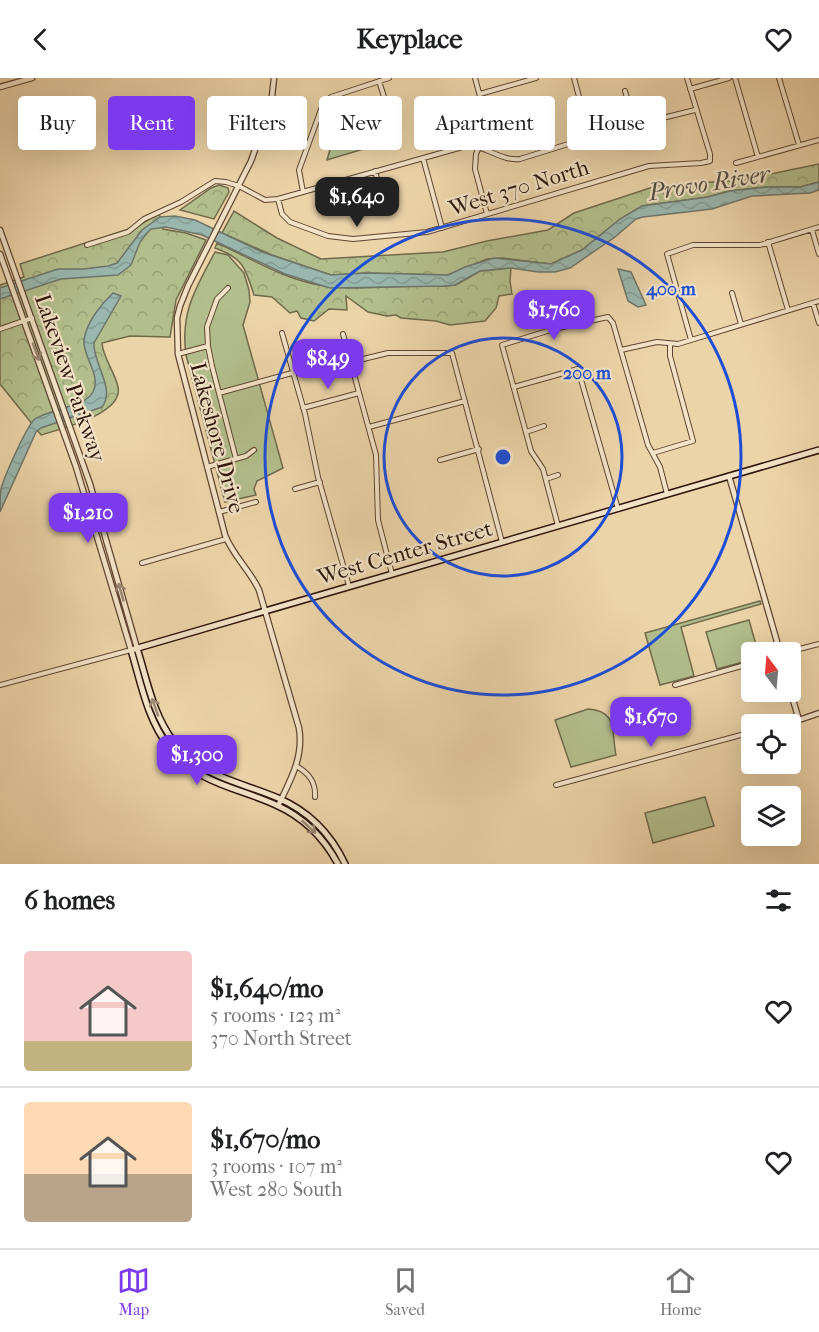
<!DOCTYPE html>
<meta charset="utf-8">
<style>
:root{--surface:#fff;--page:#f6f6f6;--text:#202124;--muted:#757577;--line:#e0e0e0;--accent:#7c3aed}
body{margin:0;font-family:"IM FELL French Canon",serif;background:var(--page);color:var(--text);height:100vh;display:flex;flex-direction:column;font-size:22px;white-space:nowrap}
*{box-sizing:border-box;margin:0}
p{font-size:20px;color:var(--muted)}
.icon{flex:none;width:33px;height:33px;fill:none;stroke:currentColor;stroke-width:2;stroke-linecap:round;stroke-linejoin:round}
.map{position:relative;height:786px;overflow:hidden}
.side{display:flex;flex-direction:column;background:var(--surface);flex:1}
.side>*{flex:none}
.top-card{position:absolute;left:18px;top:18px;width:783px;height:54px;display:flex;gap:12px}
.needle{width:39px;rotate:344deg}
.tools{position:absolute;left:741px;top:564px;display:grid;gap:12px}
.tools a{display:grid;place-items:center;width:60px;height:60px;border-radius:6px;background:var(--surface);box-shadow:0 6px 24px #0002;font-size:30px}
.price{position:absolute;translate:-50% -51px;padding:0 14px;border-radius:12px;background:var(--accent);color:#fff;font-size:20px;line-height:39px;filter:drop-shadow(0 2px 3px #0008)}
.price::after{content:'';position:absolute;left:50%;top:36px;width:18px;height:14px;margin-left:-9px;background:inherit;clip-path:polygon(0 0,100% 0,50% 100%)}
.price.selected{background:#222;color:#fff}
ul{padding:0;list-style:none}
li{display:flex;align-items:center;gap:18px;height:150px;padding:0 24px}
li+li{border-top:2px solid var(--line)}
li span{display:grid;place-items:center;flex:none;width:168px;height:120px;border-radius:6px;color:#555}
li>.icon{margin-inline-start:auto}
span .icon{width:72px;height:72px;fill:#fffc;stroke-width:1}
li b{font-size:26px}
h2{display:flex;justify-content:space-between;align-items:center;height:72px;padding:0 24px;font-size:26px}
.chip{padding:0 21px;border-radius:6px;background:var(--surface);box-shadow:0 6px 24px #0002;font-size:21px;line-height:54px}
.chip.selected{background:var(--accent);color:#fff}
header{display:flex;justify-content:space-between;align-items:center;height:78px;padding:0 24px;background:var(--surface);font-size:27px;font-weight:700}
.tabs{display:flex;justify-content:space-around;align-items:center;height:84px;border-top:2px solid var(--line);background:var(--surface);font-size:16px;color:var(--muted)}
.tabs a{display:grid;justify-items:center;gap:3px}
.tabs .selected{color:var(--accent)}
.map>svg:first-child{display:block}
.grass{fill:#b2be8c;stroke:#706a4b;stroke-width:1.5}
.forest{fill:url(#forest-crowns);stroke:#706a4b;stroke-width:1.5}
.water{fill:url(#water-waves);stroke:#6e766c;stroke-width:1.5}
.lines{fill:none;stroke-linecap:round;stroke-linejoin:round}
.minor-casing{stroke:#5e4532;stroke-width:6}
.tertiary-casing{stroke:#5e4532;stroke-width:7}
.secondary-casing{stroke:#2e150a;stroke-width:8}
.minor{stroke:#f3e3c7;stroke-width:4}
.tertiary{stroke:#f3e3c7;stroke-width:4.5}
.secondary{stroke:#f3e3c7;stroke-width:5}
.oneway{stroke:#9a8672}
.ring{fill:none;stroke:#1d4ed8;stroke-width:3}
.labels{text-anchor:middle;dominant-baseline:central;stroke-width:4.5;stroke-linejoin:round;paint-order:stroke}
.street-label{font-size:22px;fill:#2e150a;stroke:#f3e3c7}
.water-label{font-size:24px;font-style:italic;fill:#534e43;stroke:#f3e3c7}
.centre{fill:#1d4ed8;stroke:#f3e3c7;stroke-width:3}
.ring-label{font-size:18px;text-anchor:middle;font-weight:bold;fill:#1d4ed8;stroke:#f3e3c7;stroke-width:4.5;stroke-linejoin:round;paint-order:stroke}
</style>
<header><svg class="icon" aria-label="back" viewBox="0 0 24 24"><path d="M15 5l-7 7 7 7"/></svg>Keyplace<svg class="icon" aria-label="heart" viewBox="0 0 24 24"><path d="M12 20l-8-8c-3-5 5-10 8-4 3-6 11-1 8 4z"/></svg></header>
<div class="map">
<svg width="819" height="786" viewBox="0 0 819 786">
<defs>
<pattern id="forest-crowns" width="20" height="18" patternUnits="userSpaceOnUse" patternTransform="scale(1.5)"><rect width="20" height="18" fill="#b2be8c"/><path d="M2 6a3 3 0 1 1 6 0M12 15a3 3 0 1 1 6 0" fill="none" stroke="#99a277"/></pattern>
<pattern id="water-waves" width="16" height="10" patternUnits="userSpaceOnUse" patternTransform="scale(1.5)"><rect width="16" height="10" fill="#99b7ae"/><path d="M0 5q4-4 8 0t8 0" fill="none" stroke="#849c94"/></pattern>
</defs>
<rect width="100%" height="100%" fill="#ecd4a9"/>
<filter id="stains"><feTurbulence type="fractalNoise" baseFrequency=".00333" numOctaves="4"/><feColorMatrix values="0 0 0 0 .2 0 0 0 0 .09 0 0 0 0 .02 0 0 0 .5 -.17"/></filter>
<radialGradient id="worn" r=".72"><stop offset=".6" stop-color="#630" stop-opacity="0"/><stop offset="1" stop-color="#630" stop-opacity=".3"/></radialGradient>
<path class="grass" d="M367 29 375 43 357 50 361 60 374 59 377 67 327 82 340 37Z
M215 174 228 177 244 195 249 212 250 224 243 247 283 390 257 403 254 411 256 417 225 424 186 277C180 234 196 210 215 174Z
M760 523 761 526 681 549 694 598 660 607 645 555Z
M749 542 758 574H752L751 582 717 591 706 554Z
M588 631C619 633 611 654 616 677L571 689 555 642Z
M705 719 714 748 653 765 645 735Z"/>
<path class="forest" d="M819 86V104L800 109H767L730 113 708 119 642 128 620 141 582 172 551 186 502 180 487 181 448 197 367 195 331 197 272 177 222 155 234 133 277 160 321 181 443 174 487 163 548 152 574 135 656 108 741 102Z
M219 107 228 110 229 114 214 141 180 132 211 110Z
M159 135 163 151 186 155 206 162 176 222 170 259 130 258 102 265C103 280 115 294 118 309 124 336 60 351 41 357L0 306V207L24 199 20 186 138 148Z
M217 165C250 180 284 201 319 207 360 214 402 206 444 208L456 207 480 193 511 190 510 203 512 216 499 218 496 230 485 243 450 247 436 243 401 240 396 237 387 238 368 234 346 218 347 232 329 231 314 243 301 240 297 233 290 235 272 219 254 217C245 189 243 180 215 170Z"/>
<path class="water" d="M819 104V112L810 115 752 118 712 131 643 139 636 141 615 159 570 190 555 194H538L511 190 480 193 455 207 444 208 330 210 285 196 202 157 166 149 151 151 147 155 140 164 131 187 118 197 61 201 0 221V210L58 191H83L108 188 117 185 142 152 160 139 175 138 195 142 262 174 331 197 367 195 448 197 465 189 494 180 551 186 582 172 620 141 642 128 708 119 730 113 767 109H800Z
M618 191 631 194 646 227 638 229 628 223Z
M113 215 121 218 94 265C93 286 116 311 102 329L41 350 36 354 0 434C0 426 0 418 1 411 4 399 27 347 35 341 51 330 84 330 93 314 102 297 82 279 84 261 87 244 101 226 113 215Z"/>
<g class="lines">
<defs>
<path id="minor" d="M475 0 485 37 486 53 476 76 475 91 487 136
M574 0 590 60
M735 0 758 79
M779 0 799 67
M379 3 386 25
M690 11 729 0
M625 13 635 48
M480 16 536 0
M423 80 442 150
M736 85 819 62
M375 93 381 115
M303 114 299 92 323 26 331 19 389 0
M278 121 282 136 290 144 328 158 353 161 427 154 649 88 701 85 710 83V76L687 0
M812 152 819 176
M768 164 788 232
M87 167 128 154 144 141 181 124 215 103 226 104 239 108 265 122 278 121 466 68C487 67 499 83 520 81L610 53 695 32
M228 210 217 221 207 249 208 268 212 288 236 381
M732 215 741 246
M813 225 819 245
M548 230 554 251
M0 251 32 240
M282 255 305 336 318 399 349 508
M343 256 376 377 378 442 392 496
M691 262 667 176 693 167H760L819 149
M621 272 657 264 678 266 819 223
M178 276 208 268
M351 284 388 275H452L502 464
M514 309 578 291 618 431
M219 315 292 295
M303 330 359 315
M369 349 465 323
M526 354 544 348
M653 375 693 363 670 278V266
M440 382 479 371
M207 389 246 378 254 372
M546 401 558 397
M295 411 320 404
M219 434 256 424
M558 448 543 391 531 373 502 267 554 251 608 239 613 245 648 367 660 389 667 416
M142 485 226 461
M788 574 819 566
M0 607 131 572
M675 607 752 585
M781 646 799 642
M296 688C309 695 316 704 315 719
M556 707 752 654"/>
<path id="tertiary" d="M274 0 271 27 251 83 188 208 180 228 177 240 178 276 225 457C233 478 250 492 259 512L299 650C304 679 290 703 278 728
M0 9 32 0
M0 152 90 406 137 570
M0 176 76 389 131 572
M729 398 780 574
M790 612 799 642 819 635"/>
<path id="secondary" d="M137 570C147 602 153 637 174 664 203 700 238 703 278 720 308 733 331 756 345 786
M338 786C324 760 303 739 276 727 235 708 201 708 169 669 147 641 141 605 131 572L819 372"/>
</defs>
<use href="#minor" class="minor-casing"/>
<use href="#tertiary" class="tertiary-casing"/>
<use href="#secondary" class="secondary-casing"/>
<use href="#minor" class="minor"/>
<use href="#tertiary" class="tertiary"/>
<use href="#secondary" class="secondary"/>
</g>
<defs><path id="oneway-shaft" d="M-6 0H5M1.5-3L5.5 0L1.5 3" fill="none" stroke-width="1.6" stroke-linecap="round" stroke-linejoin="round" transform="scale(1.5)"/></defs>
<g class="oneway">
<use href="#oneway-shaft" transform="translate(36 274) rotate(70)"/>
<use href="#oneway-shaft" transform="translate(121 514) rotate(-106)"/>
<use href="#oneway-shaft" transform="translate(155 629) rotate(-110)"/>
<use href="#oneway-shaft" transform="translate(309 749) rotate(42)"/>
</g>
<g class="ring">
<circle cx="503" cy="379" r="119"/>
<circle cx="503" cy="379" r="238"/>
</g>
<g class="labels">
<g class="street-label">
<text transform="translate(519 110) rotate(-17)">West 370 North</text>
<text transform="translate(70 300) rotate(71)">Lakeview Parkway</text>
<text transform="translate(217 360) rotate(75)">Lakeshore Drive</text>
<text transform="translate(405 475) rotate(-16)">West Center Street</text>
</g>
<g class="water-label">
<text transform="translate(709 105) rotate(-9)">Provo River</text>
</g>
</g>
<circle cx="503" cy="379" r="9" class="centre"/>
<g class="ring-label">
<text x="671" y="217">400 m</text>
<text x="587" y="301">200 m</text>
</g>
<rect width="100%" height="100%" filter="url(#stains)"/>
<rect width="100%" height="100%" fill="url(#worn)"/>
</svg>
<div class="tools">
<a><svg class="needle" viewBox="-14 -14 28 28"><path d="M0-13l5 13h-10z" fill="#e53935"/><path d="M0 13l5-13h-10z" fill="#757577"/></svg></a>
<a><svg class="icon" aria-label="locate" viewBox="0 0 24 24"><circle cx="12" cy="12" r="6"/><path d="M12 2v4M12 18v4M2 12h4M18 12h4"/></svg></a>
<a><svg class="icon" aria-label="layers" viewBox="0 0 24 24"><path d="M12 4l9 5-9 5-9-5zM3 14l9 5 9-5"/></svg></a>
</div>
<b class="price selected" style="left:357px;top:150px">$1,640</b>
<b class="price" style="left:554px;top:263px">$1,760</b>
<b class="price" style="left:328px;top:312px">$849</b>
<b class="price" style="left:88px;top:466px">$1,210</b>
<b class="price" style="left:651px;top:670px">$1,670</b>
<b class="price" style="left:197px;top:708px">$1,300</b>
<div class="top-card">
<a class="chip">Buy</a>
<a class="chip selected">Rent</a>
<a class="chip">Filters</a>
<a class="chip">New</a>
<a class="chip">Apartment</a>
<a class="chip">House</a>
</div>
</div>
<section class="side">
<h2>6 homes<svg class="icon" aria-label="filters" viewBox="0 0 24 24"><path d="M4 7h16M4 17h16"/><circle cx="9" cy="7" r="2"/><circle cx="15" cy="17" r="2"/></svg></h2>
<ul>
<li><span style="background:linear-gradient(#f6c9c9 75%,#c2b280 0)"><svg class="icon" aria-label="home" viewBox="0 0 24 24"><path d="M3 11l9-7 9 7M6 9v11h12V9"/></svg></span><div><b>$1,640/mo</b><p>5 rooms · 123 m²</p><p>370 North Street</p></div><svg class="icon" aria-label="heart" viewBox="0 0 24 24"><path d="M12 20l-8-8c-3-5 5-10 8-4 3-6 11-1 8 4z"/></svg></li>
<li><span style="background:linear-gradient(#ffd9b3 60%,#b9a48a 0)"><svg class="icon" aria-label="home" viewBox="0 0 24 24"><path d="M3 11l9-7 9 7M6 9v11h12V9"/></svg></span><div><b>$1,670/mo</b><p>3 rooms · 107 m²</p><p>West 280 South</p></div><svg class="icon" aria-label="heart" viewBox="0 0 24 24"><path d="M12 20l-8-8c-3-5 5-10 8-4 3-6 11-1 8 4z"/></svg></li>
</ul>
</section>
<nav class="tabs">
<a class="selected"><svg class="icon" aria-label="map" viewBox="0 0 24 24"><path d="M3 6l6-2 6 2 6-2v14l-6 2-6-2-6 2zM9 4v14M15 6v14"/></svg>Map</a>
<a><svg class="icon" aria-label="saved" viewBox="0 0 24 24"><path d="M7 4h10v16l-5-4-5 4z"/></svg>Saved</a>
<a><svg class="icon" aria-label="home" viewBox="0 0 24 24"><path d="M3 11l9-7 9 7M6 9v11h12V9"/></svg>Home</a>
</nav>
